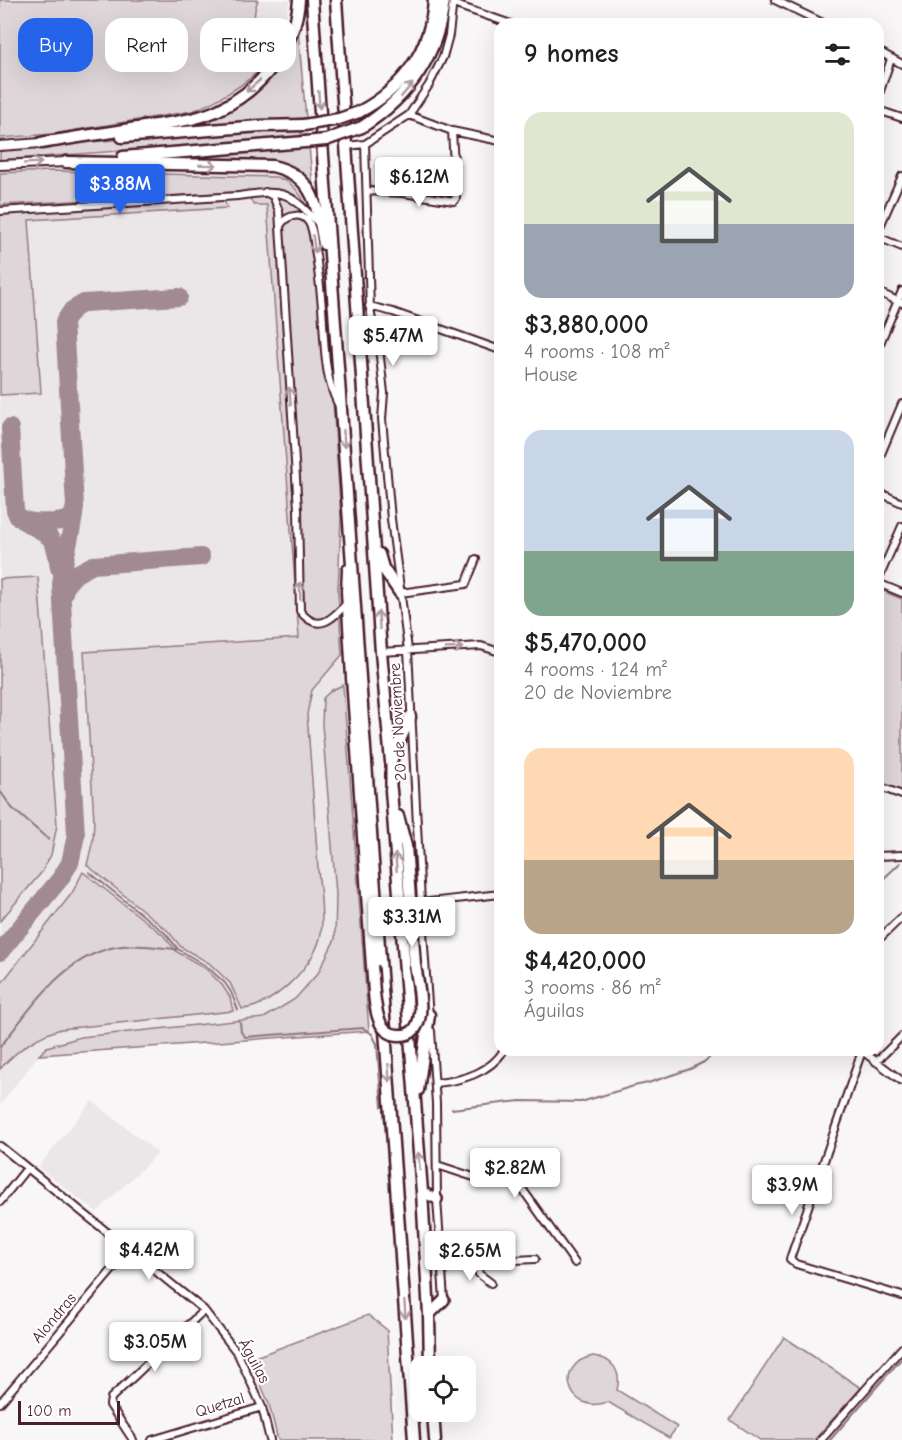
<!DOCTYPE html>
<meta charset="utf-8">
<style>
:root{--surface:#fff;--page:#f2f2f2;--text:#202124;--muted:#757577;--accent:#2563eb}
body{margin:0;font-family:"Comic Neue",sans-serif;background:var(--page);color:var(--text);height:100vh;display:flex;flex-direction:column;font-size:22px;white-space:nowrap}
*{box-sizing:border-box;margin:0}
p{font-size:20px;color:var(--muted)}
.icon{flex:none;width:33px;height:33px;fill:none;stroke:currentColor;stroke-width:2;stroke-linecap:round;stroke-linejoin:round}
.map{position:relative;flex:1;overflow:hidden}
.side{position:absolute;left:494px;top:18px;width:390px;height:1038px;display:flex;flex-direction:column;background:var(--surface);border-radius:18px;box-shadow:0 6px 24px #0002}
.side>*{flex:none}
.guide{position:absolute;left:18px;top:18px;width:386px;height:54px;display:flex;gap:12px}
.tools{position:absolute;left:410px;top:1356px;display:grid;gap:12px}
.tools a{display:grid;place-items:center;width:66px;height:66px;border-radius:12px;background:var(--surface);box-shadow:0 6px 24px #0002;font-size:30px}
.scale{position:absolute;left:18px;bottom:15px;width:102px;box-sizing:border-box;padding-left:6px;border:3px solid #4a1f2b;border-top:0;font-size:16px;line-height:21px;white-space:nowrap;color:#4a1f2b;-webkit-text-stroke:4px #fff;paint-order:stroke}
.price{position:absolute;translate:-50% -51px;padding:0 14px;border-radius:6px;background:#fff;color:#222;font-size:20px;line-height:39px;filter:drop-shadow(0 2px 3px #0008)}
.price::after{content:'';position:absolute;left:50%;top:36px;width:18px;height:14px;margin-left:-9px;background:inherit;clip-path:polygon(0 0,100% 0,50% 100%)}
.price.on{background:var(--accent);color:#fff}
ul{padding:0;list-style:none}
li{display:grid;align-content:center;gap:12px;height:318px;padding:0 30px}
li span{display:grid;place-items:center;height:186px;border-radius:18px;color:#555}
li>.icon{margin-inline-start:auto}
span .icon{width:108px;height:108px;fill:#fffc;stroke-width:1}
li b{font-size:26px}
h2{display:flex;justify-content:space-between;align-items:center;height:72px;padding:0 30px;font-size:26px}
.tag{padding:0 21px;border-radius:18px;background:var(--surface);box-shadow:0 6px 24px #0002;font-size:21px;line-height:54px}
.tag.on{background:var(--accent);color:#fff}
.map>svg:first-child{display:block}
.built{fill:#ebe6e8}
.green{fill:#ded6d9;stroke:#947a82;stroke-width:1.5}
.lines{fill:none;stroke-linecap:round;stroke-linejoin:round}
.stream{stroke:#8f747b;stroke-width:2}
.taxiway{stroke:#a18a91;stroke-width:18}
.minor-casing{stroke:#4a1f2b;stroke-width:10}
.tertiary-casing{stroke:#4a1f2b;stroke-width:12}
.primary-casing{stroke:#4a1f2b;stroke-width:14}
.trunk-casing{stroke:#4a1f2b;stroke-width:15}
.minor{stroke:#fff;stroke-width:6}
.tertiary{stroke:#fff;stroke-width:8}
.primary{stroke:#fff;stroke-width:9}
.trunk{stroke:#fff;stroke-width:10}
.trunk-bridge-casing{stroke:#4a1f2b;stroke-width:15;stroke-linecap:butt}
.trunk-bridge{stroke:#fff;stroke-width:10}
.oneway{stroke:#ae9aa0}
.labels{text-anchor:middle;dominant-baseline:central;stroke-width:4.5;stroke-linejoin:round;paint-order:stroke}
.street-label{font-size:16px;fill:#4a1f2b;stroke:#fff}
</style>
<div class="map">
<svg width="902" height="1440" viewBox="0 0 902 1440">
<rect width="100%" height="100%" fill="#f8f6f7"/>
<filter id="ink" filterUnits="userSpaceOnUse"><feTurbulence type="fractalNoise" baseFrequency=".0167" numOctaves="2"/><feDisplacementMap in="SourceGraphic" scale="12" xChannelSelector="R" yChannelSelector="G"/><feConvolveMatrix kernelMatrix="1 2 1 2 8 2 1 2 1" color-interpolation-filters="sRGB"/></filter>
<g filter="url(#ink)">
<path class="built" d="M0 0H290L283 28 276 21 267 38 271 43V53L283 62 298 31 313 188 297 171 287 181 302 197 318 244 326 299 341 518 338 592 349 781 369 1031 39 1055 0 1105Z
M92 1101 158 1153 97 1212 38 1167Z"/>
<path class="green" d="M0 0H258C246 31 268 26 271 45 276 71 212 104 192 111L52 134 0 138Z
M298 31 306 118 165 128 251 94 274 73 283 62Z
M301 127V137L0 160V148Z
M309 146 313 188 297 171 287 166 130 158Z
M52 171 276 177 287 181 295 188 302 197 318 244 326 299 341 518 338 591 342 655 312 690 307 714C311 766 315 818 318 870 320 886 324 924 320 938 313 967 272 1007 242 1009L230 983 209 963 181 947 168 931 87 865 93 840 94 821 84 652 299 638 267 205H254L248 196 237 192 0 205V173Z
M222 201 225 202 227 208 29 220 41 393 0 395V214Z
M38 577 57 825 51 855 41 873 0 921V579Z
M878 589 902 599V792L878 783Z
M343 685 369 1031 39 1055 47 1047 81 1037 264 1018 295 999 318 973 335 939 336 894 322 724 323 698 332 690Z
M83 872 163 935 177 952 205 968 222 985 230 997 233 1011 61 1029C36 1036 17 1050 0 1069V985L72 893Z
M368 1315 387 1330 393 1440H278L269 1404 250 1359Z
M784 1337 861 1388 814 1440H760L730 1420Z
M593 1356C612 1358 622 1371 617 1390L677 1427 669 1438 608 1402C567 1416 553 1363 593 1356Z"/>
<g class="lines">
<path class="stream" d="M0 791 12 808 49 840
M89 872 165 933 178 949 206 966 225 983 231 992 238 1010
M878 884 900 863
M240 1022 241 1032 245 1037 363 1028 372 1034 377 1044 382 1107
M0 1047C33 1006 65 953 122 946 140 944 160 948 178 949
M452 1109 520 1101 581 1102 634 1086 648 1083 690 1069 704 1062 718 1050
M830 1440 902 1358"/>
<path class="taxiway" d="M10 428 15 510 18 517C28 524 62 524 72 517L75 506
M25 522C52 537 55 536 59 568
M63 595 67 584 76 574 93 565 201 557
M0 952 60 879 70 863 76 835 61 585C63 558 73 533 75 506L64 322 72 310 84 303 179 297"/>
<defs>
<path id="minor" d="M775 0 825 24
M453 4 511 24
M878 51 902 64
M878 97 891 59
M878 110 902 118
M409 115 452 131 500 141
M365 144 370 309 372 320 377 330 384 393 382 419 391 519 408 650 421 903 429 1018
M347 146 365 144 409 115 429 85 443 57 449 35 453 0
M367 191 403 193 454 201 456 198 452 131
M265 192 273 196 279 211 298 509 300 611C318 634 332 619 347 603
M0 211 238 196C282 190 287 189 318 223
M280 226C288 213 305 211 311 227 314 235 314 246 316 255 319 277 322 300 323 323 325 350 325 379 338 404
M878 231 902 176
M878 237 902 247
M878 292 902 303
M369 306 393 312 500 350
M878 348 902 291
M878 461 902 404
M878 492 902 503
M878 580 902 526
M878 583 902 593
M400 593 466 584 476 559
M381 652 481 646 500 652
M878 786 902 795
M878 856 902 855
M421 903 500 894
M878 940 902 917
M431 1031 436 1103 437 1199 444 1300
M861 1050 902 1081
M862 1051 790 1259 796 1264 902 1296
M876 1062 902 1036
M435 1083C460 1081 490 1073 504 1050
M0 1146 204 1310 238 1354 262 1407 270 1440
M437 1165 489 1182 513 1181 518 1183 575 1263
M0 1202 27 1168
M441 1258 476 1262 535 1259
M476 1262 479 1274 491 1283
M0 1403 129 1250
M133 1440 110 1405 111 1398 204 1310
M152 1440 262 1407
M821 1440 902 1348"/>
<path id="tertiary" d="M0 146 41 143
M0 165 66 162"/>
<path id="primary" d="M391 790V762
M422 1192 437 1199
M425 1241 435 1254 441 1258
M429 1315 444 1300"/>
<path id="trunk" d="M312 0 414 1440
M336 0 381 652 391 762
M359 112C403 89 431 50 434 0
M362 127C409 97 438 56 444 0
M122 137 260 126 304 125
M41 143C77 137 114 132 150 126 173 122 197 120 218 110 260 91 296 47 299 0
M123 157 305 142
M66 162 272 166C315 175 317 208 324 244
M379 554 383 568 400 593
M348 570 347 591 352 678 372 966
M392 759 410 717
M391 790 422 1192 429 1315 430 1366
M398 816 406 846 415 965
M418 1090 429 1015
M433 1412 435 1440"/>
</defs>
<use href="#minor" class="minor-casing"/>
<use href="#tertiary" class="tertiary-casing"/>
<use href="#primary" class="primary-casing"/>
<use href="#trunk" class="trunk-casing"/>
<use href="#minor" class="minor"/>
<use href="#tertiary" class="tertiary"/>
<use href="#primary" class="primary"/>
<use href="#trunk" class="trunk"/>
<defs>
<path id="trunk-bridge" d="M304 125 339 119 359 112
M305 142 326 140 362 127
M372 966C374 983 373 1006 380 1022 383 1029 390 1035 398 1035 432 1038 418 984 415 965"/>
</defs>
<use href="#trunk-bridge" class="trunk-bridge-casing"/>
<use href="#trunk-bridge" class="trunk-bridge"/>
</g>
<defs><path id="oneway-shaft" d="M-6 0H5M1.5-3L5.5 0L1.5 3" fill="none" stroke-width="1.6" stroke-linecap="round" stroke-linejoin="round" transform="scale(1.5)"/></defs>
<g class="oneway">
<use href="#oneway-shaft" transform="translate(253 86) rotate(139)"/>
<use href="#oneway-shaft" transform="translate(407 90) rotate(-50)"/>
<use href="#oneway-shaft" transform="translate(319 100) rotate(86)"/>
<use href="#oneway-shaft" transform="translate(33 163) rotate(-3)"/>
<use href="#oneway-shaft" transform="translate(208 165) rotate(1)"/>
<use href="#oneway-shaft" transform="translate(314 244) rotate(81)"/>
<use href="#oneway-shaft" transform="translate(290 396) rotate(-95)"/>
<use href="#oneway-shaft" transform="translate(344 439) rotate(86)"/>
<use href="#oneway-shaft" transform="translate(300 591) rotate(-92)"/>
<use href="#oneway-shaft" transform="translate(379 620) rotate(-94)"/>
<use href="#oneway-shaft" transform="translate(454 648) rotate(-3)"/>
<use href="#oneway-shaft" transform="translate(396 862) rotate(-94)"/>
<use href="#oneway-shaft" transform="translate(389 1073) rotate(86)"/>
<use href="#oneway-shaft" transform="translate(419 1161) rotate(-95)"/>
<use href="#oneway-shaft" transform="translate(405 1310) rotate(86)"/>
</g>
</g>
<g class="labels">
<g class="street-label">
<text transform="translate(398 722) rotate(-93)">20 de Noviembre</text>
<text transform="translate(54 1318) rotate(-50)">Alondras</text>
<text transform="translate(254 1361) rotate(61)">Águilas</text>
<text transform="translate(220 1405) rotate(-17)">Quetzal</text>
</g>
</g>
</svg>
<div class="tools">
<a><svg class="icon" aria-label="locate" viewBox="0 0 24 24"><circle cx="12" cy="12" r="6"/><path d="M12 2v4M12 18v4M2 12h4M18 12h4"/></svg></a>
</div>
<div class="scale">100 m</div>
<b class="price" style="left:419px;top:208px">$6.12M</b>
<b class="price on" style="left:120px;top:215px">$3.88M</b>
<b class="price" style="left:393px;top:367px">$5.47M</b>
<b class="price" style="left:412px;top:948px">$3.31M</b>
<b class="price" style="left:515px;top:1199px">$2.82M</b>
<b class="price" style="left:792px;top:1216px">$3.9M</b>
<b class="price" style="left:149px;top:1281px">$4.42M</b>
<b class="price" style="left:470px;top:1282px">$2.65M</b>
<b class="price" style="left:155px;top:1373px">$3.05M</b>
<div class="guide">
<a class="tag on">Buy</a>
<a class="tag">Rent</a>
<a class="tag">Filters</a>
</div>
<section class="side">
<h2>9 homes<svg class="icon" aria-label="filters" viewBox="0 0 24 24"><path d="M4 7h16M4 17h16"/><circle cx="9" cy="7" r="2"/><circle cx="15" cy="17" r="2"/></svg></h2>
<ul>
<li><span style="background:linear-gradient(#dfe7d0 60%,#9aa5b1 0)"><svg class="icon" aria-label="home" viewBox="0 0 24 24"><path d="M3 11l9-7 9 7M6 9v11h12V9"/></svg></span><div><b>$3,880,000</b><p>4 rooms · 108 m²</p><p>House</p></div></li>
<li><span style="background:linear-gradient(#c9d6e8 65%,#7fa58c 0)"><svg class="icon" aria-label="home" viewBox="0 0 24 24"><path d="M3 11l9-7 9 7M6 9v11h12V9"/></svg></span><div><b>$5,470,000</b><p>4 rooms · 124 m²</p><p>20 de Noviembre</p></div></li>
<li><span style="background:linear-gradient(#ffd9b3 60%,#b9a48a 0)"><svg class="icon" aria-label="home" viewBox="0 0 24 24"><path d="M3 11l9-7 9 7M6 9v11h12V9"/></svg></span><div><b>$4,420,000</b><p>3 rooms · 86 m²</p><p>Águilas</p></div></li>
</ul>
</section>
</div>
